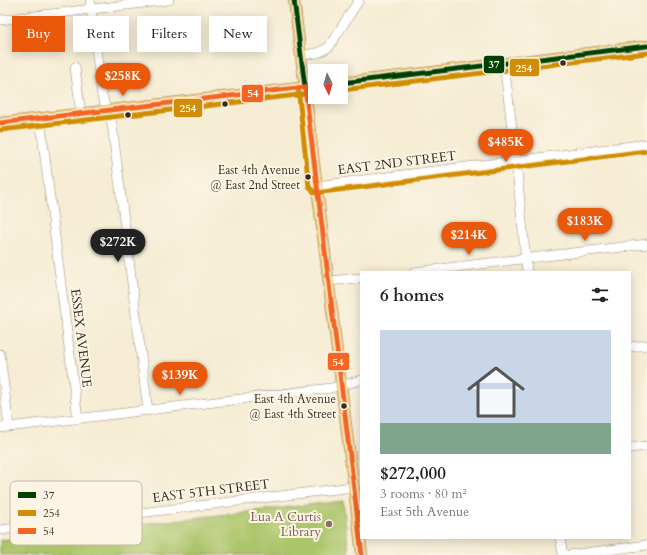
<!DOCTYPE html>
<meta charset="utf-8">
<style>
:root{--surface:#fff;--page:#f6f6f6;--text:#202124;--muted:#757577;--line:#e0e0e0;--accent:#ea580c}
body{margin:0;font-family:Cardo,serif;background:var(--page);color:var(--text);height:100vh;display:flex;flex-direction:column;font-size:15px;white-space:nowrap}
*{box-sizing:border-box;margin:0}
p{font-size:13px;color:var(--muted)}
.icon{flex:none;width:22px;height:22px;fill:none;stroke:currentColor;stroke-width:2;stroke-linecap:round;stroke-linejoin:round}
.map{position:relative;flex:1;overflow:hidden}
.sheet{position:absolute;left:360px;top:271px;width:271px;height:268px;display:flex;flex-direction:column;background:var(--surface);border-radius:0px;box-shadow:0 2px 10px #0003}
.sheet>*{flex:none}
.hud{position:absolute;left:12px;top:16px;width:288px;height:36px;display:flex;gap:8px}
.needle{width:26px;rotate:175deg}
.buttons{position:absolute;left:308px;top:64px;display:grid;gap:8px}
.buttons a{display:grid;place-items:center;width:40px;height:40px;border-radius:0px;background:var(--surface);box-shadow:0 2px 10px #0003;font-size:20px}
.price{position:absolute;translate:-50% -34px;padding:0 9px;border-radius:14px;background:var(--accent);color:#fff;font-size:13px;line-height:26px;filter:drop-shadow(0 1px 2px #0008)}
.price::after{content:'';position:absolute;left:50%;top:24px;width:12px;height:9px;margin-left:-6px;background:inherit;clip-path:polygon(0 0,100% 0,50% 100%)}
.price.selected{background:#222;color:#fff}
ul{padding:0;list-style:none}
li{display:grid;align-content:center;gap:8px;height:212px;padding:0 20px}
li+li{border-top:1px solid var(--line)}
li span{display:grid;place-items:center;height:124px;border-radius:0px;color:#555}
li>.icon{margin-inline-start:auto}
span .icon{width:72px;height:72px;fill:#fffc;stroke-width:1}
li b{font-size:17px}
h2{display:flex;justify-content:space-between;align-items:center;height:48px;padding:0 20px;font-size:17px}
.pill{padding:0 14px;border-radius:0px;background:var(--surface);box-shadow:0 2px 10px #0003;font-size:14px;line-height:36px}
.pill.selected{background:var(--accent);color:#fff}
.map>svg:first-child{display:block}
.green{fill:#acc56b;stroke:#747844}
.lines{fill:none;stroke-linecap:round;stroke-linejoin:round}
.minor-casing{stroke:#988b78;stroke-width:10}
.major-casing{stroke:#988b78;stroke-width:12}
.minor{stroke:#fff;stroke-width:9}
.major{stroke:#f2c36a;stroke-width:11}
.bus-1-casing{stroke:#fcf5e5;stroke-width:8}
.bus-2-casing{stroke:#fcf5e5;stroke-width:8}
.bus-3-casing{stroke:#fcf5e5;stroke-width:8}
.bus-1{stroke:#004000;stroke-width:5}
.bus-2{stroke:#d18d06;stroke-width:5}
.bus-3{stroke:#f26522;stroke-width:5}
.bus-dot{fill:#3b2a1e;stroke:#fcf5e5;stroke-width:1.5}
.education-dot{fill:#8d6e63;stroke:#fcf5e5;stroke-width:1.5}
.labels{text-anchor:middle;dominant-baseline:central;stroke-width:4;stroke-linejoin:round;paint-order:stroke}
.bus-label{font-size:12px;fill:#3b2a1e;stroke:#fcf5e5;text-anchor:end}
.street-label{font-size:13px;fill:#3b2a1e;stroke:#fcf5e5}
.education-label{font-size:13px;fill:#785e54;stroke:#fcf5e5;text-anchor:end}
.key{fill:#fcf5e5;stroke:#c2b8a9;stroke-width:1}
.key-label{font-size:11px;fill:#3b2a1e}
.line-badge{stroke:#fcf5e5;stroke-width:1.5}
.badge-label{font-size:11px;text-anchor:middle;font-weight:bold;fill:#fff}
</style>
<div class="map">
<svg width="647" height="555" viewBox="0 0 647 555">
<rect width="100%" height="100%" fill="#fcf5e5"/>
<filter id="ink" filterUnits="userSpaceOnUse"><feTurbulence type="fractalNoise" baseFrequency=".025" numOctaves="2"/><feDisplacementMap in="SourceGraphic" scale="8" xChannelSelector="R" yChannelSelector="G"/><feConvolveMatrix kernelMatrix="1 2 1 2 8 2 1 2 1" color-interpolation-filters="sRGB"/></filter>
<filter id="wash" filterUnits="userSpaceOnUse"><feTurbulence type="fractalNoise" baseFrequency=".012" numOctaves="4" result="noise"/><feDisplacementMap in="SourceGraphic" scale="16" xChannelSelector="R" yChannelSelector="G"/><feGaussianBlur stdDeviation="0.9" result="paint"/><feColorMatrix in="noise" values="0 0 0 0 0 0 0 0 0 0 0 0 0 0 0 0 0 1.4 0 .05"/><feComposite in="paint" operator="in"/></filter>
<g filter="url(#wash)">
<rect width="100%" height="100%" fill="#f5ecd3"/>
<path class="green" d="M343 501 349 555H0V540Z"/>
</g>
<g filter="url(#ink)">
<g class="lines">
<defs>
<path id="minor" d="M90 0 102 96 112 124 148 411
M0 20 169 0
M301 55 318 53 329 47 359 0
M504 63 516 161 527 272
M75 67 81 114
M40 118 78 419
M316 186 647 144
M414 272 647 244
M328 281 361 278
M630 347 647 345
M0 354 9 427
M0 428 331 388 361 380
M630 448 647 446
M0 530 353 487
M560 538 563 555
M569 555 647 545"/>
<path id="major" d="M294 0 362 555
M341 83 647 46
M0 123 315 86"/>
</defs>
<use href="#minor" class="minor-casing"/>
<use href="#major" class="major-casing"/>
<use href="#minor" class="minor"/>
<use href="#major" class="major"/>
<defs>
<path id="bus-1" d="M294 0 305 87
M341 83 647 46"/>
<path id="bus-2" d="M298 88 309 187 315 193 647 151
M342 90 647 53
M1 130 315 93"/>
<path id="bus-3" d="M0 123 305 87 362 555"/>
</defs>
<use href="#bus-1" class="bus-1-casing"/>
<use href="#bus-2" class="bus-2-casing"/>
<use href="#bus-3" class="bus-3-casing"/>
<use href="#bus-1" class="bus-1"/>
<use href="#bus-2" class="bus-2"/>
<use href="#bus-3" class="bus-3"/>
</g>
</g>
<g class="bus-dot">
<circle cx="563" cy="63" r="3.5"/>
<circle cx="225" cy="104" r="3.5"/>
<circle cx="128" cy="115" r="3.5"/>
<circle cx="308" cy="177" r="3.5"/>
<circle cx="344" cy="406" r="3.5"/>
</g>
<circle class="education-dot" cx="329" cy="524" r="4"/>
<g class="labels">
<g class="bus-label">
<text x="300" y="170">East 4th Avenue<tspan x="300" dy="15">@ East 2nd Street</tspan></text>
<text x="336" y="399">East 4th Avenue<tspan x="336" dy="15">@ East 4th Street</tspan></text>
</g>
<g class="street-label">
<text transform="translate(397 163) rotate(-7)">EAST 2ND STREET</text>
<text transform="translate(81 338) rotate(83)">ESSEX AVENUE</text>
<text transform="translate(211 491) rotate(-7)">EAST 5TH STREET</text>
</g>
<g class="education-label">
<text x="321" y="517">Lua A Curtis<tspan x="321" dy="15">Library</tspan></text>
</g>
</g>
<rect x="10" y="481" width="132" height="64" rx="6" class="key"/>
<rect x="18" y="492" width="18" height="6" fill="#004000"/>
<rect x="18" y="510" width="18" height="6" fill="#d18d06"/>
<rect x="18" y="528" width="18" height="6" fill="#f26522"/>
<g class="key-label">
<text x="43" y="499">37</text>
<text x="43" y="517">254</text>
<text x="43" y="535">54</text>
</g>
<g class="line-badge">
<rect x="483" y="55" width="22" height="19" rx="4" fill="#004000"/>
<rect x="509" y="58" width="31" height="19" rx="4" fill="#d18d06"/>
<rect x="241" y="84" width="23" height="19" rx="4" fill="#f26522"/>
<rect x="173" y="98" width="30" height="20" rx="4" fill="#d18d06"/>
<rect x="327" y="352" width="23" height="19" rx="4" fill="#f26522"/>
</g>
<g class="badge-label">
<text x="494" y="68">37</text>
<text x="524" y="72">254</text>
<text x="253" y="97">54</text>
<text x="188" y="112">254</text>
<text x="338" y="366">54</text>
</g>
</svg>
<div class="buttons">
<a><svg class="needle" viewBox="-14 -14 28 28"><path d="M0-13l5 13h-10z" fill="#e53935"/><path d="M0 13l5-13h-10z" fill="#757577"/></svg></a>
</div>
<b class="price" style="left:123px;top:97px">$258K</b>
<b class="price" style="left:506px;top:163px">$485K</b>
<b class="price" style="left:585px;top:242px">$183K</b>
<b class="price" style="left:469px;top:256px">$214K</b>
<b class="price selected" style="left:118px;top:263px">$272K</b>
<b class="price" style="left:180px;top:396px">$139K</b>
<div class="hud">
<a class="pill selected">Buy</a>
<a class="pill">Rent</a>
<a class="pill">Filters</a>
<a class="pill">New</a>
</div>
<section class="sheet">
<h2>6 homes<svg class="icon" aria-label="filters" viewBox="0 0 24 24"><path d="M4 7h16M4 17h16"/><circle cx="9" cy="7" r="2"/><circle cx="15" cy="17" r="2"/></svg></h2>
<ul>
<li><span style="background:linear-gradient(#c9d6e8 75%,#7fa58c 0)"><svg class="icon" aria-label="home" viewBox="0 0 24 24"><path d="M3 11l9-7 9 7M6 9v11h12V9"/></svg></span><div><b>$272,000</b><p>3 rooms · 80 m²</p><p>East 5th Avenue</p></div></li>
</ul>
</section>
</div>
